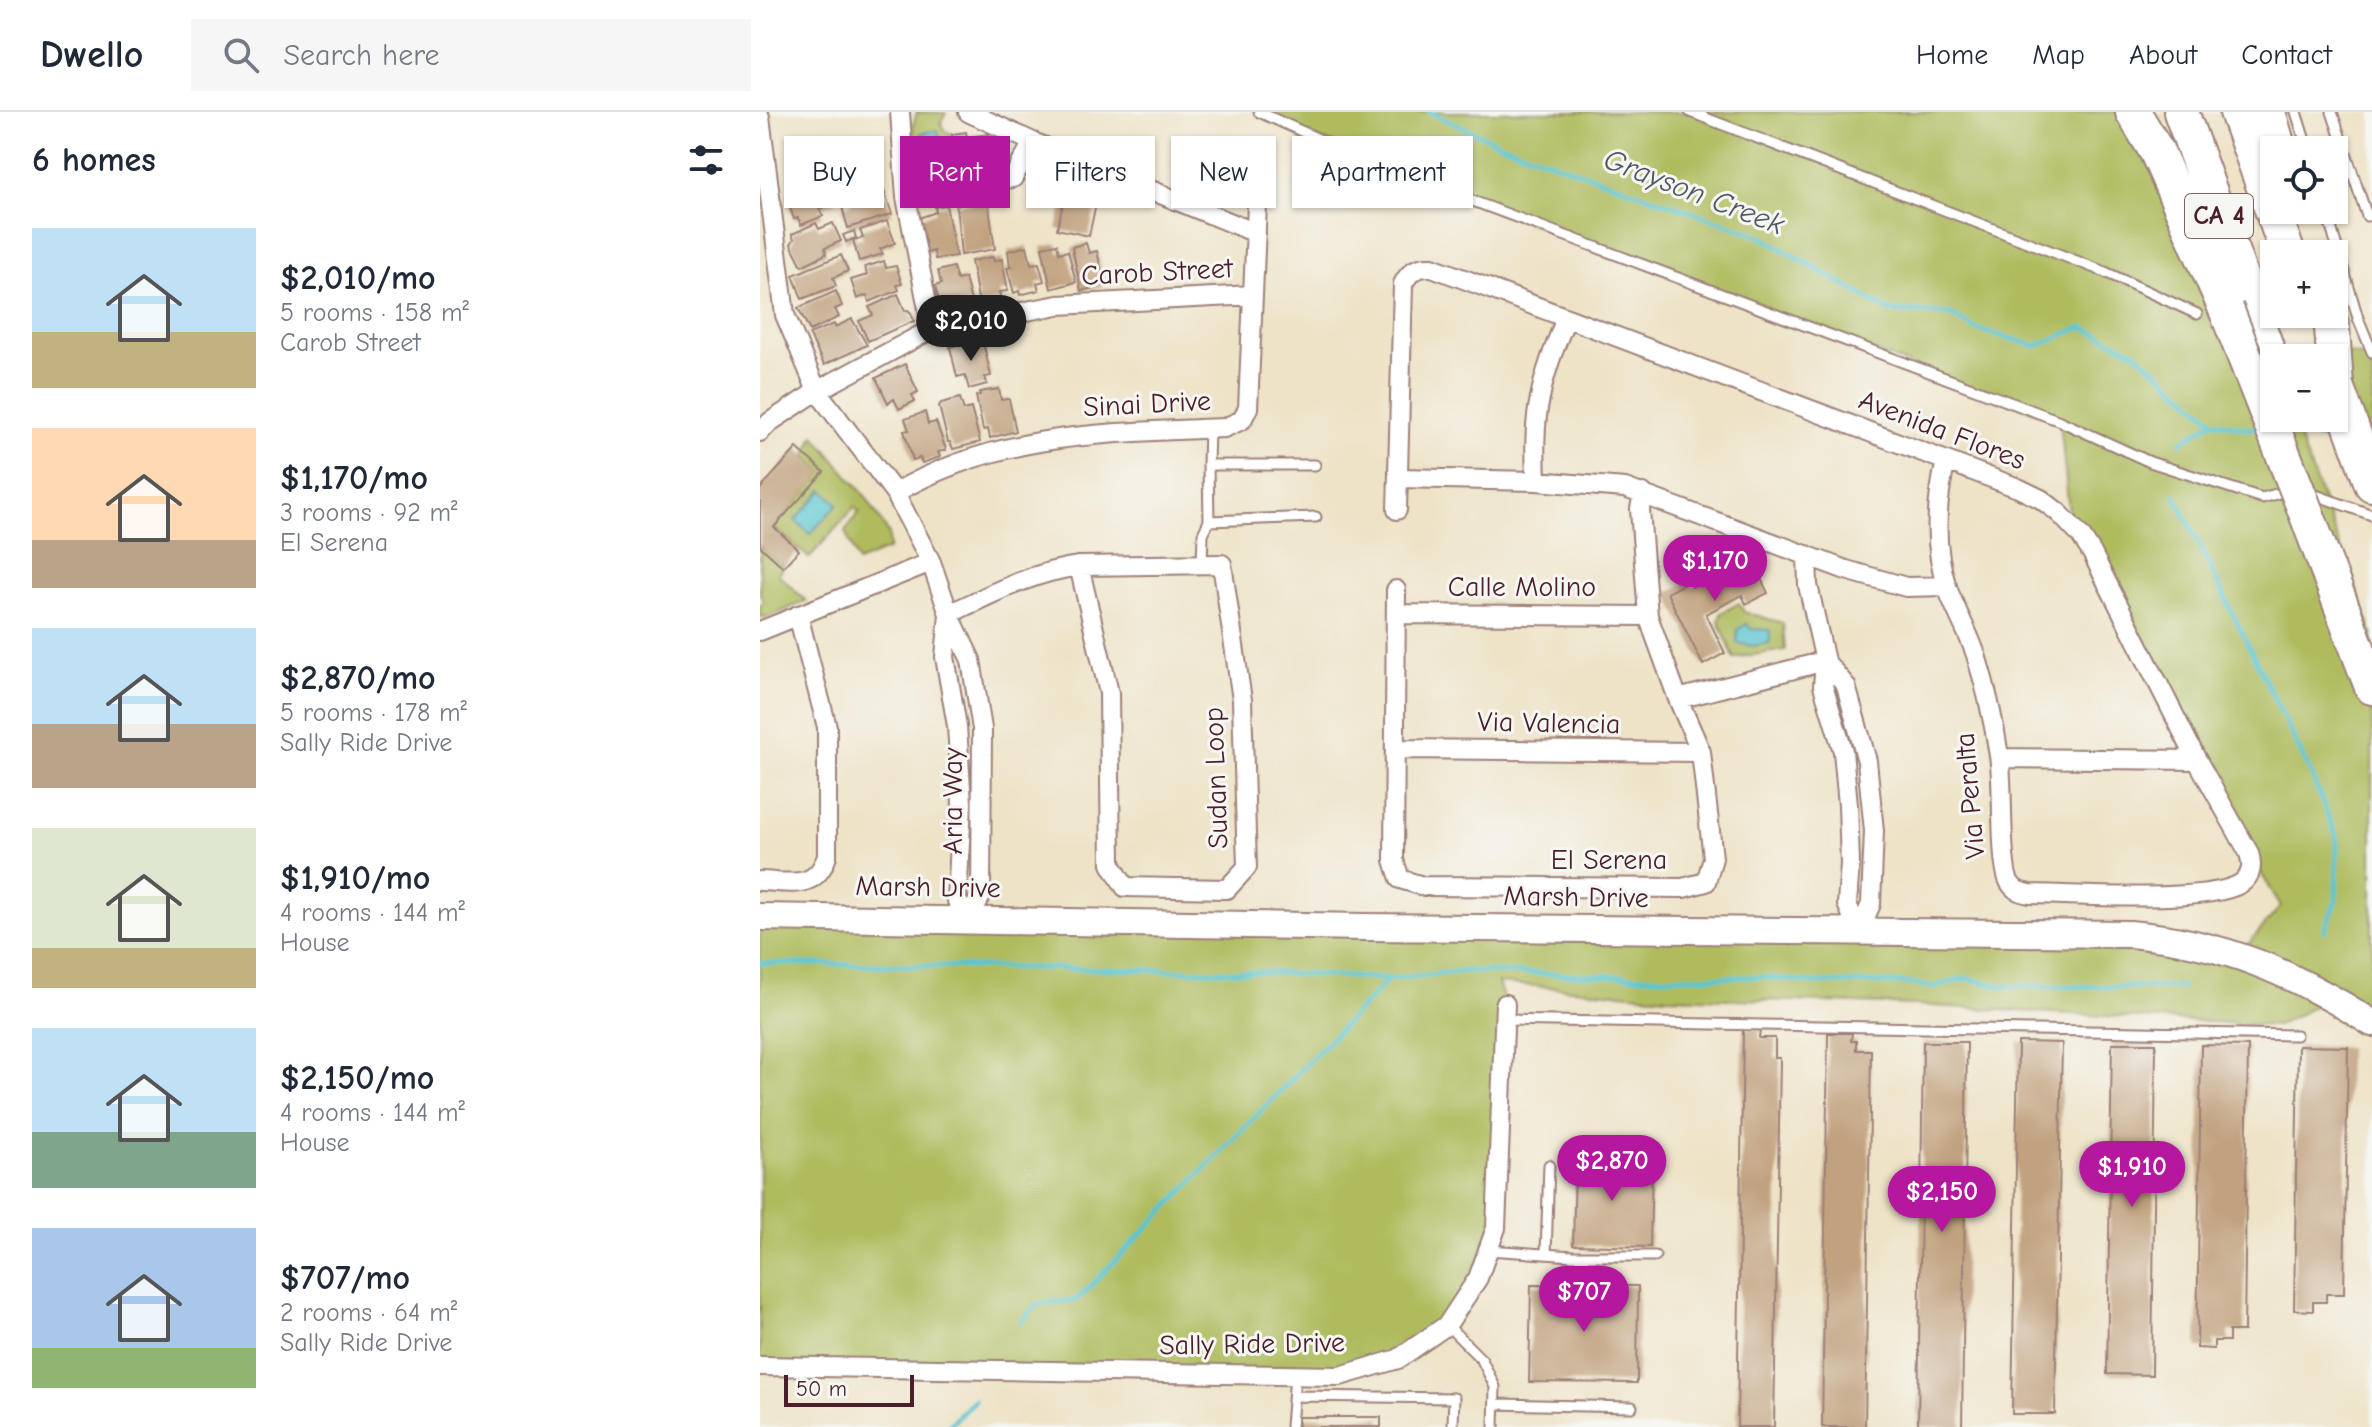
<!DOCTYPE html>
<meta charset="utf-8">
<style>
:root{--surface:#fff;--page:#f6f6f7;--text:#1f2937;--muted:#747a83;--line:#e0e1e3;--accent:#b5179e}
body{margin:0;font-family:"Comic Neue",sans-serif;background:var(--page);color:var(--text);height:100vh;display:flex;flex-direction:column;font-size:30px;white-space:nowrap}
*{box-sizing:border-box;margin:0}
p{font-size:26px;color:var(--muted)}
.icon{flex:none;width:44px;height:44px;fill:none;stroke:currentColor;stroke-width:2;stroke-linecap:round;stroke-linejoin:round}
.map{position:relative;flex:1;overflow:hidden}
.drawer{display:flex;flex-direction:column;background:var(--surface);width:760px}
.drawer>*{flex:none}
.banner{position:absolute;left:24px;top:24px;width:760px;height:72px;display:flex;gap:16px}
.fabs{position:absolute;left:1500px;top:24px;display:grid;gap:16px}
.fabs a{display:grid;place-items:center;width:88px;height:88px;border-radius:0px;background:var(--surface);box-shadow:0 2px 6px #0004;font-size:40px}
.scale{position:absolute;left:24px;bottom:20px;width:130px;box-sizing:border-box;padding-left:8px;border:4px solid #4a1f2b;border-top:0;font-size:22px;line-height:28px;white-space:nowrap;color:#4a1f2b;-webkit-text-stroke:6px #f6f6f2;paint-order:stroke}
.price{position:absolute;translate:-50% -68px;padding:0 18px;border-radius:28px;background:var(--accent);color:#fff;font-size:26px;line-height:52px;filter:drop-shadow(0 2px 4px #0008)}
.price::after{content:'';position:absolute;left:50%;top:48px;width:24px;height:18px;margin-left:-12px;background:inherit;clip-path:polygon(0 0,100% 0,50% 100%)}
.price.current{background:#222;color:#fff}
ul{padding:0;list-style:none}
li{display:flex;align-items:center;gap:24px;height:200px;padding:0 32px}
li span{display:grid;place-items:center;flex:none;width:224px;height:160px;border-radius:0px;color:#555}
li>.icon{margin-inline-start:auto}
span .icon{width:96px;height:96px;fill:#fffc;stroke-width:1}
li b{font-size:34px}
h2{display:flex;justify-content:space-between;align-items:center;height:96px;padding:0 32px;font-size:34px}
.chip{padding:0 28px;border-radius:0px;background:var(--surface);box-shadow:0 2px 6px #0004;font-size:28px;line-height:72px}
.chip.current{background:var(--accent);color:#fff}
header{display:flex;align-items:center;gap:48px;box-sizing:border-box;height:112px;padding:0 40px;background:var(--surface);border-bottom:2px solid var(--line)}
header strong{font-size:38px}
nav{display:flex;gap:44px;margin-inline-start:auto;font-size:28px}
.search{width:560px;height:72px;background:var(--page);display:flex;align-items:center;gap:20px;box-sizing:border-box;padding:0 28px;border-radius:0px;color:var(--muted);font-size:30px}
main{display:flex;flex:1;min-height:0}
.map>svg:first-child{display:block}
.green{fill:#afbb5d;stroke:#7c6d44;stroke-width:2}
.water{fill:#58c5cf;stroke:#51727d;stroke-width:2}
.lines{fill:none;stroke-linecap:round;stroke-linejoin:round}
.stream{stroke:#58c5cf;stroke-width:5}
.building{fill:#c1a17e}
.lane-casing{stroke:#9c8179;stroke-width:13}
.street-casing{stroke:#9c8179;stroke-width:22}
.secondary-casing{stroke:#9c8179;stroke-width:30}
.highway-casing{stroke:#9c8179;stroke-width:38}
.lane{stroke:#fff;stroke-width:9}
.street{stroke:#fff;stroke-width:18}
.secondary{stroke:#fff;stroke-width:26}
.highway{stroke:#fff;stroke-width:34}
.highway-bridge-casing{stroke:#9c8179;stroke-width:38;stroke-linecap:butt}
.highway-bridge{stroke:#fff;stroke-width:34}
.labels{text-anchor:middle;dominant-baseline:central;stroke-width:6;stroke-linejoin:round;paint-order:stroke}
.shield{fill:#f6f6f2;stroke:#7e6067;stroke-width:2}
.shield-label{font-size:26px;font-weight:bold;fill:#4a1f2b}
.street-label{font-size:28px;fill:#4a1f2b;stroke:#f6f6f2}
.water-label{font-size:30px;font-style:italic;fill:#4f5964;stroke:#f6f6f2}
</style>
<header>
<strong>Dwello</strong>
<div class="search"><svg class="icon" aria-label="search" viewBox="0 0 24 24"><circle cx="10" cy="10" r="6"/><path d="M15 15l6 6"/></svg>Search here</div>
<nav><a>Home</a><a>Map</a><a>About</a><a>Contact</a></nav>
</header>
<main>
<section class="drawer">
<h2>6 homes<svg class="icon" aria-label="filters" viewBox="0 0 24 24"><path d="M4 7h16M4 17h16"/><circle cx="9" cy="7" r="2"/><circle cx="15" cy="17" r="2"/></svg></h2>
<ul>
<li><span style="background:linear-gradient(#bfe0f5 65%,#c2b280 0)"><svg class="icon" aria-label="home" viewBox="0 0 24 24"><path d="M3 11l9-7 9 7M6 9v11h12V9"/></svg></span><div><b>$2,010/mo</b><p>5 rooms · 158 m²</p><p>Carob Street</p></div></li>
<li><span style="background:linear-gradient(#ffd9b3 70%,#b9a48a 0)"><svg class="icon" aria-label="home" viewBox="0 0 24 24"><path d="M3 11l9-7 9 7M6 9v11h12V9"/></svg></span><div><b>$1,170/mo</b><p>3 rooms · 92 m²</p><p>El Serena</p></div></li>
<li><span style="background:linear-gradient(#bfe0f5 60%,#b9a48a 0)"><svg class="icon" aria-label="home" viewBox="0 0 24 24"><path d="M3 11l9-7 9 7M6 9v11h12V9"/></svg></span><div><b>$2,870/mo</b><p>5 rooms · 178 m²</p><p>Sally Ride Drive</p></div></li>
<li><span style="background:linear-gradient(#dfe7d0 75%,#c2b280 0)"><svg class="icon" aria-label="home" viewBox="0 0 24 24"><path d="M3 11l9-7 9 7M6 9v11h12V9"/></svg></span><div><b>$1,910/mo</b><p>4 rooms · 144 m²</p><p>House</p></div></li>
<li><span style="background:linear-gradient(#bfe0f5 65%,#7fa58c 0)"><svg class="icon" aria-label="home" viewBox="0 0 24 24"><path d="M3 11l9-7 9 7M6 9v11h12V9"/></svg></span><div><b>$2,150/mo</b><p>4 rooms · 144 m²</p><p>House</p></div></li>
<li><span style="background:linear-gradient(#a9c7e8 75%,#8fb573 0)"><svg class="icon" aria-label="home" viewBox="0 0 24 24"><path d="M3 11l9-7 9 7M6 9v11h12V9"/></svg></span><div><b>$707/mo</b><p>2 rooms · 64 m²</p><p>Sally Ride Drive</p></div></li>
</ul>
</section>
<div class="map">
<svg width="1612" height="1315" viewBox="0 0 1612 1315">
<rect width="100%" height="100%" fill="#f6f6f2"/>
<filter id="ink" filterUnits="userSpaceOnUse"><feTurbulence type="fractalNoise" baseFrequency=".0125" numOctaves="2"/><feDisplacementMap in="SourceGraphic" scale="16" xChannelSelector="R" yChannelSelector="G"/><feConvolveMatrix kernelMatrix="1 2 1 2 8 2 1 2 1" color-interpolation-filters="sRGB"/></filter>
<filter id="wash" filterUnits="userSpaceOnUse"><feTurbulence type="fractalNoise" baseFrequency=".006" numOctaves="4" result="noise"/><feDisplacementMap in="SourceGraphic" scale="32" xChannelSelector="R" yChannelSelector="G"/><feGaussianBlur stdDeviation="1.8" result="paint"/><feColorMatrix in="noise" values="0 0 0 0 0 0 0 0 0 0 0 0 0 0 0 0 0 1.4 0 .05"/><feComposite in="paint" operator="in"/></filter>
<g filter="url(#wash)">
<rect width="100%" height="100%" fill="#eee3c7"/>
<path class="green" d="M157 0 186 1 181 10 185 19 192 22 196 51 190 52 192 67C180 68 168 72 159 62L153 13Z
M499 0H1373L1514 306H1532L1612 520V911L1571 885 1517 914 1156 893 907 885 738 871 745 892 736 1116 687 1213 638 1247 580 1264 0 1254V806L1370 822 1479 843 1521 794 1489 741 1310 411 1300 309 614 52Z
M1563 237 1612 246V375Z
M54 323 106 385 129 422V437L98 450 85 419 99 400 95 395 49 446 14 415 63 360 46 344Z
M0 434 23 455 18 462 46 489 9 505H0V492L4 490 0 482Z
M979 491 984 500 1023 511 1025 538 974 546 959 510 961 501Z"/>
<path class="water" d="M178 18 182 50 166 52 161 21Z
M63 378 78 392 50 422 35 408Z
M987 512 991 517 1010 518V531L993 534 977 531 978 517Z"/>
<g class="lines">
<path class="stream" d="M669 0 741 32 1000 124 1129 199 1189 202 1216 217 1277 234 1322 215 1374 239 1454 309 1490 317 1497 314
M1526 316 1582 331
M1421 330 1454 309
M1415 383 1552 664 1577 726 1576 789 1564 819
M0 851 502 860 629 867 706 859 886 865H1003L1054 871H1146L1174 875 1205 866 1239 874 1422 875
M261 1210 277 1192 317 1188 629 867
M188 1315 214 1288"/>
</g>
<g id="blocks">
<path class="building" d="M206 20 207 25 229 22 232 42 196 48 192 22Z
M308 70 327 74 328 71 340 73 329 124 297 117Z
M59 72 61 75 69 72 76 90 59 97 63 104 41 113 38 106 34 107 26 84Z
M122 72 132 102 88 116 82 95 92 92 89 83Z
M228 88 235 137 201 143 196 93Z
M186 93 196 144 175 147 174 139 166 141 159 106 176 100 175 95Z
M127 109 135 131 120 137 123 142 99 149 93 128 103 126 100 118Z
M56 111 59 117 73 111 81 129 65 136 66 142 42 154 31 132 34 127 32 122Z
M94 119 96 126 86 130 83 123Z
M326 131 329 141 337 139 345 173 321 179 312 135Z
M297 132 299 141 308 139 316 170 291 177 282 135Z
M267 134 271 152 279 151 284 169 277 171 279 178 260 183 259 179 254 181 247 156 252 155 250 154 248 139Z
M81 143 88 159 73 166 76 174 42 187 33 163Z
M233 145 234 149 242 147 248 179 239 180 241 187 219 192 211 149Z
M124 149 126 156 136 154 142 172 137 173 139 178 109 190 107 183 97 187 91 168 107 163 105 155Z
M193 155 197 168 205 166 211 189 182 198 175 174 181 172 178 159Z
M76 179 82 194 75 197 79 205 50 219 38 196Z
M138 182 145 199 148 198 151 201 154 209 108 229 99 209 113 203 109 195Z
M92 207 107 233 64 253 49 222 74 212 75 215Z
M222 226 231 264 225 265 227 272 209 277 205 263 197 265 190 235Z
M145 252 158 280 152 283 155 289 139 297 134 287 128 291 116 266Z
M239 277 241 288 249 287 256 319 230 326 228 317 223 318 216 284 220 283V280Z
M200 286 204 298 211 296 220 330 193 337 190 330H188L179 294 181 291Z
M165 300 168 312 176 310 186 338 178 340 180 345 162 351 160 346 153 348 144 319 149 318 145 307Z
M37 336 64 360 14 415 39 438 23 455 0 434V377Z
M988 440 1008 481 986 492 982 483 946 502 965 541 943 553 907 481 929 469 932 475 970 455 967 451Z
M983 917H1000L999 926H1015V946H1020L1014 1315H977Z
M1068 921H1092L1091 929H1096V938H1111L1105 1315H1062Z
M1163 930H1207L1202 1315H1158Z
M1258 930 1302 931 1295 1302H1252Z
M1352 931H1396L1392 1263 1347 1262Z
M1441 933 1488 934 1484 1219H1469V1229H1454V1237L1437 1236Z
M1538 934 1588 935 1584 1182H1566V1190H1553V1199L1534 1198Z
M830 1042 870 1043V1054L892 1055 890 1135 813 1133 815 1054H829Z
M771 1173 878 1174 877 1271 769 1270Z
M538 1305H621V1315H538Z"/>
</g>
</g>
<g filter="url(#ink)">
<use href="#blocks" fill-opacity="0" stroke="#9c8179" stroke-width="2"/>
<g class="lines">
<defs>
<path id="lane" d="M499 0 614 52 1300 309 1390 350 1502 386 1530 378
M930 0 1345 160 1437 202
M1536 0 1548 38
M1572 0 1607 104 1612 103
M1566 98 1598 206 1612 240
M449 317 448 353H555
M1547 380 1612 403
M449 409 556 405
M442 452 443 422 449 409 448 353
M744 908 1536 923
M728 1138 813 1144H895
M786 1142 789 1053
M687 1213 722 1248 735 1275 734 1315
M535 1284 694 1286 693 1312
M735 1292 872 1295
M531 1315 535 1263"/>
<path id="street" d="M140 0 146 85 172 217
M208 0 273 30 496 121
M0 5 25 203 57 279 135 381 171 450 189 502C231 482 273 460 319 454
M146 85 253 66 273 30
M0 320 10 310 57 279 172 217 298 193 493 183
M639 366 776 369 865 376 1086 458 1146 475 1187 474
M776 369C775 342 774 313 780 286 785 258 796 232 806 206
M135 381C239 320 348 321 464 316L482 308 488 296 497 92
M637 398 643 172C650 159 657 154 672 155L1258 376 1281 387 1299 401 1321 424 1332 441 1437 648 1489 741C1492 751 1493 761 1484 769 1458 793 1311 782 1270 782 1261 780 1255 779 1250 771 1239 755 1244 669 1239 644 1234 610 1226 575 1216 543 1208 519 1195 498 1187 475 1173 434 1176 390 1186 349
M462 452 482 588 487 755 467 777 365 775 351 752 349 581 319 454Z
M636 478 634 748 640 767 663 774 923 776 946 770 953 746 941 640 918 587 888 504 880 397 883 381
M189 502 211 548 222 617 221 784 208 807 197 789 202 691 197 614 185 545Z
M636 502 888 504
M0 519 171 450
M1065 549 1086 574 1107 649 1114 719 1111 792 1099 820 1087 792 1090 752 1088 693 1083 639 1063 574Z
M918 587 1065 549 1048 473 1047 443
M636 637 941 640
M1240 646 1437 648
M0 769C30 770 56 779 67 744V615L38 503
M0 1254 580 1264 638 1247 687 1213 718 1166 736 1116 745 892"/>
<path id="secondary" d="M0 805 605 815 1370 822C1463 830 1534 861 1612 911"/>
<path id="highway" d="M1373 0 1397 40 1466 197
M1421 0 1514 257
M1477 0 1528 142
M1508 0 1519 38
M1568 202 1572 216 1576 273
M1574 268 1612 372
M1545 398 1612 575"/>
</defs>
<use href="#lane" class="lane-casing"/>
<use href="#street" class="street-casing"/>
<use href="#secondary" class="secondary-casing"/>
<use href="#highway" class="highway-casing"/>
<use href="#lane" class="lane"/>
<use href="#street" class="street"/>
<use href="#secondary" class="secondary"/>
<use href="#highway" class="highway"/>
<defs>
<path id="highway-bridge" d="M1466 197 1545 398"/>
</defs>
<use href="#highway-bridge" class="highway-bridge-casing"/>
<use href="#highway-bridge" class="highway-bridge"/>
</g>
</g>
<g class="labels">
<rect class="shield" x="1425" y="82" width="68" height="44" rx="6"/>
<g class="shield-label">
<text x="1459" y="104">CA 4</text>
</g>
<g class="street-label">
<text transform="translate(397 160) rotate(-3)">Carob Street</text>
<text transform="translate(387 292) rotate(-3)">Sinai Drive</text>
<text transform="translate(1182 318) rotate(21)">Avenida Flores</text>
<text x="762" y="475">Calle Molino</text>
<text transform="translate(789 611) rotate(1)">Via Valencia</text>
<text transform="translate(456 666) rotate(-92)">Sudan Loop</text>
<text transform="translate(1210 684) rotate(-95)">Via Peralta</text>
<text transform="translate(193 689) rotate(-90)">Aria Way</text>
<text x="849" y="748">El Serena</text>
<text transform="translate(168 775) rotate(1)">Marsh Drive</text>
<text transform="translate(816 785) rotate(1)">Marsh Drive</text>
<text transform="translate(492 1232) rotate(-1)">Sally Ride Drive</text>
</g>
<g class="water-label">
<text transform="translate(934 80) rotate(21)">Grayson Creek</text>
</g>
</g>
</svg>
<div class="fabs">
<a><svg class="icon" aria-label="locate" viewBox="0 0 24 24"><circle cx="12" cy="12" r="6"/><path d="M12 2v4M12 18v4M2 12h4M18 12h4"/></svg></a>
<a>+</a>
<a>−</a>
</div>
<div class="scale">50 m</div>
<b class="price current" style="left:211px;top:251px">$2,010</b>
<b class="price" style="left:955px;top:491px">$1,170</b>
<b class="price" style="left:852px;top:1091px">$2,870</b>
<b class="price" style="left:1372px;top:1097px">$1,910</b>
<b class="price" style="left:1182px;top:1122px">$2,150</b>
<b class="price" style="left:824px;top:1222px">$707</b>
<div class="banner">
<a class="chip">Buy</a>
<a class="chip current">Rent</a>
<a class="chip">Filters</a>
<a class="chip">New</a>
<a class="chip">Apartment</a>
</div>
</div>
</main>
